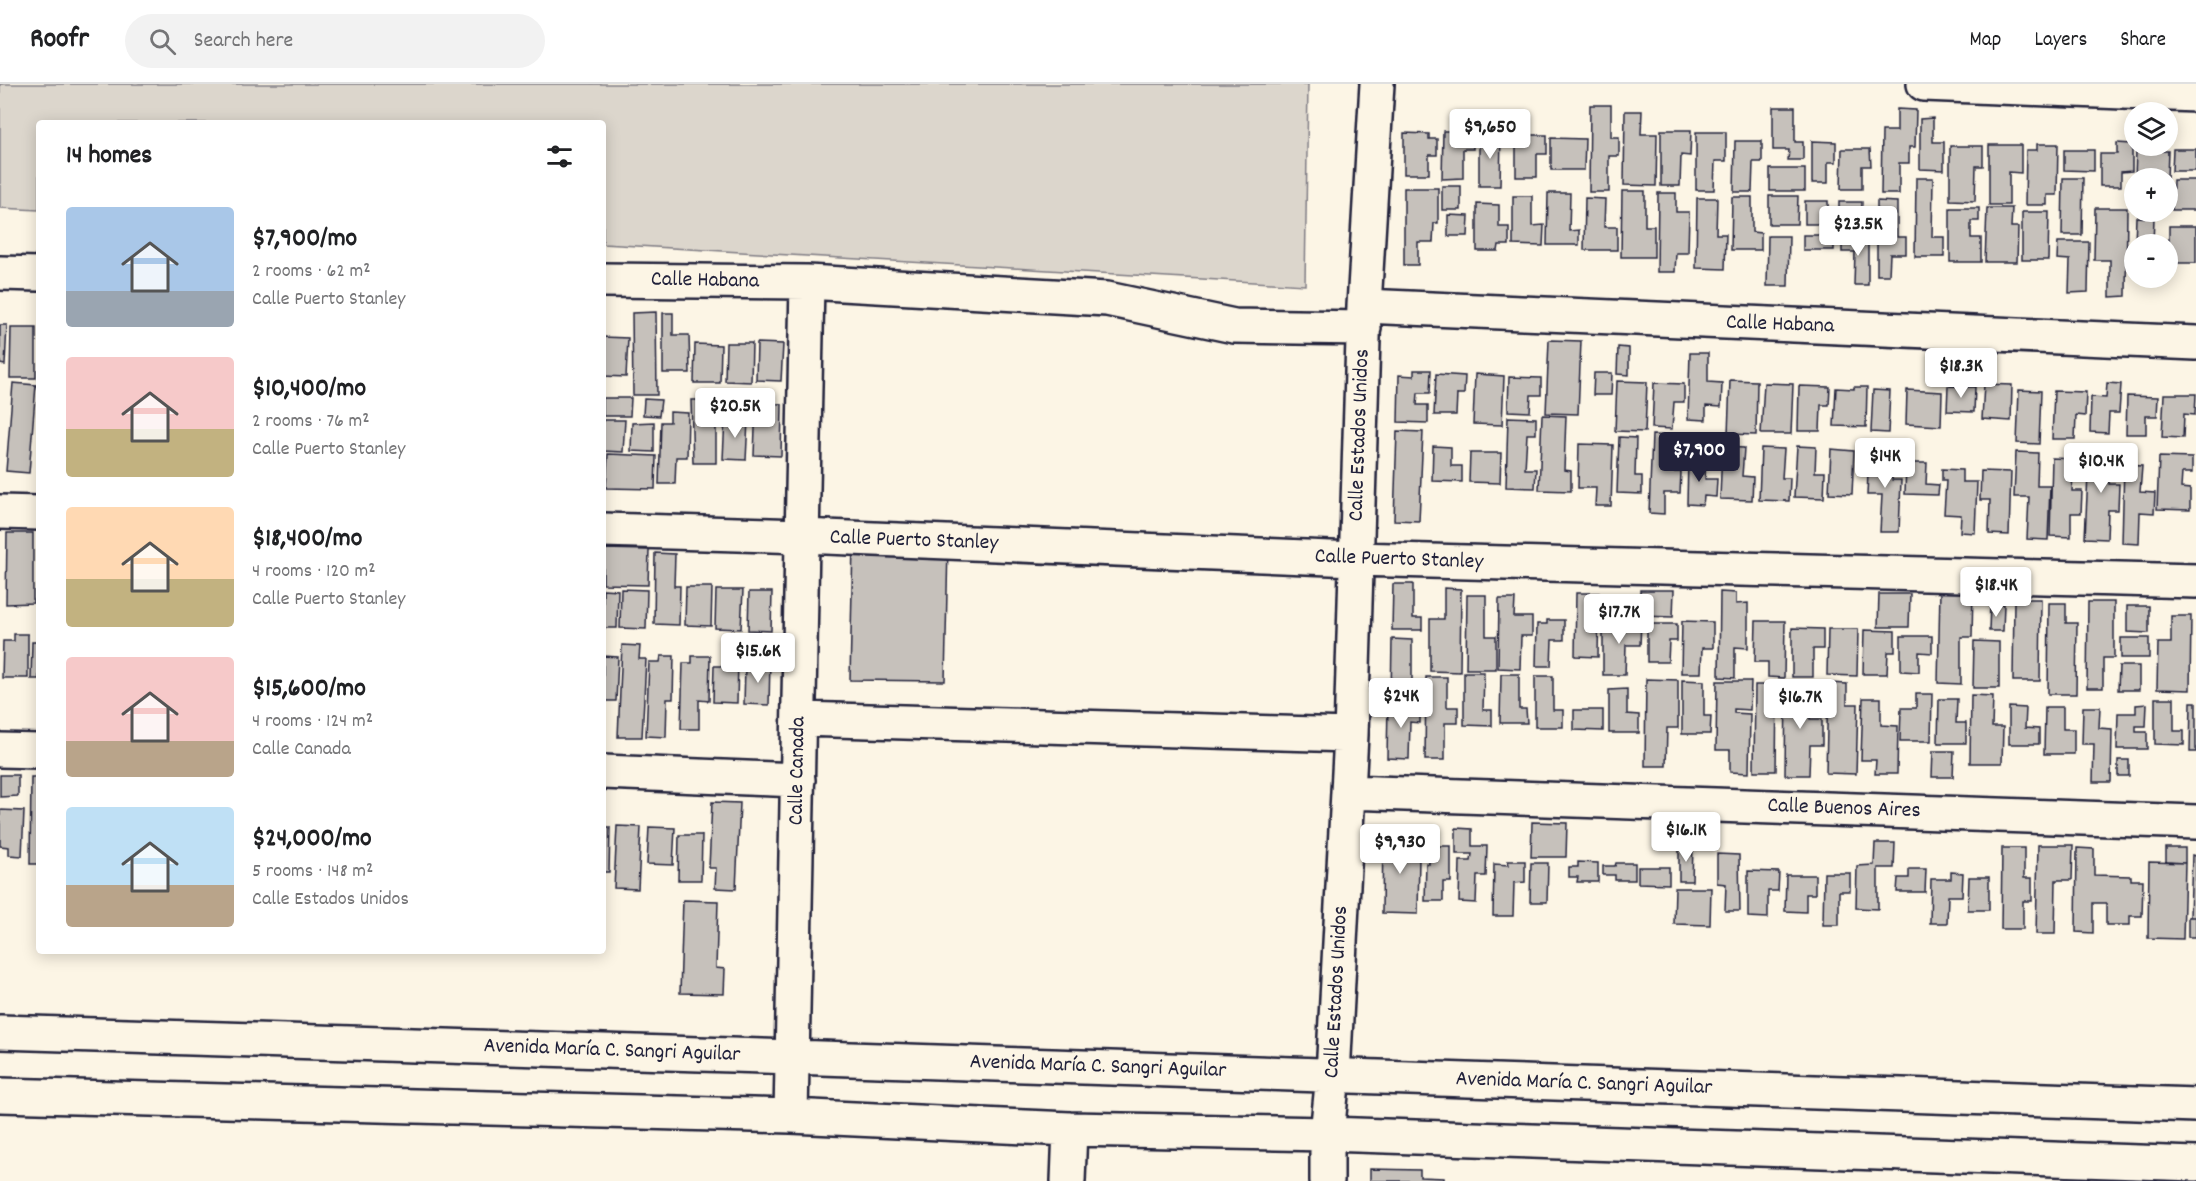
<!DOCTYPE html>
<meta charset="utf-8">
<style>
:root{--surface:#fff;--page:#f2f2f2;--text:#202124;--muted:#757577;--line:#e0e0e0;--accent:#22223b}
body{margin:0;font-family:Dekko,sans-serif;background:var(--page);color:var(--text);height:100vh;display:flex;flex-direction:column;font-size:22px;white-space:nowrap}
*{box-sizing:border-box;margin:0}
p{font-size:20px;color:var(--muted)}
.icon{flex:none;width:33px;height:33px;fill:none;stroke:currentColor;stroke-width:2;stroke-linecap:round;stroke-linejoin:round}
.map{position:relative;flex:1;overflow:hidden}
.details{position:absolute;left:36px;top:36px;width:570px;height:834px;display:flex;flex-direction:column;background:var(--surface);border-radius:6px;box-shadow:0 3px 15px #0003}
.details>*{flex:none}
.fabs{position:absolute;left:2124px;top:18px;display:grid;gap:12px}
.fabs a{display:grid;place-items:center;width:54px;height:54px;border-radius:50%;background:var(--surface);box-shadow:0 3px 15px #0003;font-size:30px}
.price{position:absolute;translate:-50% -51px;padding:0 14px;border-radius:6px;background:#fff;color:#222;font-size:20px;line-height:39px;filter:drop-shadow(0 2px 3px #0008)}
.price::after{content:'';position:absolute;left:50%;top:36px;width:18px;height:14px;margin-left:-9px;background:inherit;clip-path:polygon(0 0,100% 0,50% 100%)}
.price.selected{background:var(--accent);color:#fff}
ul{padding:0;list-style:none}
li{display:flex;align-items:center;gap:18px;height:150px;padding:0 30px}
li span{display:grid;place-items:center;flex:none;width:168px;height:120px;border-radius:6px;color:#555}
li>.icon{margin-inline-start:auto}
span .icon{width:72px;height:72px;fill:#fffc;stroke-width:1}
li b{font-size:26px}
h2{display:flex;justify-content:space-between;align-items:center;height:72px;padding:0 30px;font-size:26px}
header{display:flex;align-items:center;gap:36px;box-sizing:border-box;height:84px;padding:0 30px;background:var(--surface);border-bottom:2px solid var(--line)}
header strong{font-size:28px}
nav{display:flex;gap:33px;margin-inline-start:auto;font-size:21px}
.search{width:420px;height:54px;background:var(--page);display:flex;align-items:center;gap:15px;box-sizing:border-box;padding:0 21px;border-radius:33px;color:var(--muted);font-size:22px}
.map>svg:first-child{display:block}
.green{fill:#dcd6cc;stroke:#7f7c84;stroke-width:1.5}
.building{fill:#c6c1bb;stroke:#22223b;stroke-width:1.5}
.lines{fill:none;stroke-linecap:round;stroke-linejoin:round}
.minor-casing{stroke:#22223b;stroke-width:38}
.minor{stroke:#fcf5e5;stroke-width:33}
.labels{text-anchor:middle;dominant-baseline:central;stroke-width:6;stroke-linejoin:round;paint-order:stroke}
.street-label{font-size:22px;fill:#22223b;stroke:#fcf5e5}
</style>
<header>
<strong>Roofr</strong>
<div class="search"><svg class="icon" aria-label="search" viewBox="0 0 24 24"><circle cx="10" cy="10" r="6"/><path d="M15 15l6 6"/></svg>Search here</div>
<nav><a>Map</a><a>Layers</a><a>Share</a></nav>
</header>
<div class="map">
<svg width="2196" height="1097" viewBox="0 0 2196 1097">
<rect width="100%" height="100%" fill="#fcf5e5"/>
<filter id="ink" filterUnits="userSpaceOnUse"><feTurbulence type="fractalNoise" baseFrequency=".0167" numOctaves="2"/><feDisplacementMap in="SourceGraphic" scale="12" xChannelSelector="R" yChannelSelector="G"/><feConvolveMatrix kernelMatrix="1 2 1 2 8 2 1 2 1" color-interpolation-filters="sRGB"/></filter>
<g filter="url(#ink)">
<path class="green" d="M0 0H1308L1305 201 603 160V39H39V126L0 124Z"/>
<path class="building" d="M1590 21H1611V53H1619V72H1609V108H1589Z
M1773 23H1795V58H1803V76H1788L1789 66H1773Z
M1897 25 1916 26 1915 63H1909V79H1899V110H1881L1882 47H1897Z
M1625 27H1642L1641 50H1657L1656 102 1624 101Z
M1933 34V58H1944V86L1920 85V35Z
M1661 46H1691L1690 72 1681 71 1680 102H1661Z
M1443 47H1473V65H1463V94L1442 95Z
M1696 48H1726V77H1715L1714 106H1696Z
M1404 49 1429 50V55H1437V71H1429V90H1404Z
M1501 50 1500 102H1479V51Z
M1516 51H1547V70H1537V93H1516Z
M1551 54 1585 55 1584 86H1551Z
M1735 57H1762V78H1753L1752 108H1734Z
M1812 57 1836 58V78H1828V99H1812Z
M2117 59 2132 60V87L2121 88V102H2100V70H2117Z
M2037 60H2058L2057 111H2047V121H2025L2026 66H2037Z
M1989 61H2021V89L2009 88V121H1989Z
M1950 62H1983V82H1976L1975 117 1950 116Z
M1842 65H1870L1871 82H1862V105H1841Z
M2173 65H2196V87H2172Z
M2064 66H2094V87L2064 86Z
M2136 67H2168L2167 94H2135Z
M1770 85H1805V107H1770Z
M1916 94H1933L1932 153H1944V173H1915Z
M2063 94H2083L2082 151H2062Z
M2173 96H2196V126H2172Z
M1442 102H1461V126H1442Z
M1404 104H1438V139H1434L1433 158H1418V181H1404Z
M1622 107H1645V142H1654V173H1621Z
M1548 109H1570L1569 147 1579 146V161H1547Z
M1658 109H1676V128H1689L1688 169H1676L1675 188H1657Z
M1513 112H1532V142L1544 141 1543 162 1513 161Z
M1769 112H1798L1797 140H1769Z
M1732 113H1752V148L1761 149V166H1731Z
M1585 114 1605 115 1604 143H1617V166H1584Z
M1697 114H1717L1716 150H1726L1725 185 1696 184Z
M1805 117H1828V140H1805Z
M1877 117 1897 118V153H1906V170H1890L1889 191H1877Z
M1839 118H1862L1861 149H1848V140L1839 141Z
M1477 120 1499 121V143H1509V161H1499L1498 167H1477Z
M1950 124H1979V137H1971V154H1981V178H1950Z
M1987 124H2012L2011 143H2018L2017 178H1985Z
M2095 124H2127L2126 212 2110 213V176H2094Z
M2022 128H2049L2048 176H2022Z
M1448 131 1469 132 1468 152H1448Z
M2136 133 2154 134 2153 160H2135Z
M2169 142H2196V179H2169Z
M1803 151H1834V166H1803Z
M1768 152H1789L1788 202H1767Z
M1842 153H1868V201H1854L1855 168H1842Z
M2058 158H2089L2088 208 2069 209 2070 176 2057 175Z
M656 228 657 311H633L632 229Z
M663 229H673V251H689L690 289H663Z
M0 241H7L5 281 0 280Z
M11 244H36V294H10Z
M603 253 628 254 626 293 603 292Z
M1549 256 1581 257 1578 330 1546 329Z
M726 259H752L751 298 725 297Z
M757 259 783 260 781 297 756 296Z
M695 260 721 261 720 299H694Z
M1618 263 1629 264V291L1617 290Z
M1690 269H1708V298L1722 299 1721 323 1706 322V336L1688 335Z
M1414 286H1431L1430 309H1418L1417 321H1428V339L1398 338 1399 291 1414 292Z
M1594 289H1612L1611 311H1593Z
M1436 290 1465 292 1464 310H1457L1456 331H1434Z
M1475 290 1504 292 1502 341 1473 340Z
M1509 293 1541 294V311H1531L1530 328 1508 327Z
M1730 296 1757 297 1756 351 1728 350Z
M1617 297 1647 298 1645 348 1615 347Z
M13 299 36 301 29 389 6 387Z
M1654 299 1684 300V318H1674L1672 345 1652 344Z
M1764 299 1793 300 1791 350H1761Z
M2107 299 2121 300 2119 329H2109L2108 349 2090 348 2091 313 2106 314Z
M1984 300 2012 301 2011 337 1982 335Z
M1799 302 1830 303 1829 321H1821L1820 347H1798Z
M1948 302 1975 303 1974 328 1947 327Z
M1854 303H1867L1866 343 1834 342 1836 304 1854 305Z
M1873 306 1890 307 1888 349 1871 348Z
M1907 306 1942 308 1941 342 1906 340Z
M2019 306 2041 307 2039 360 2017 359Z
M2054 307 2086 308 2085 332 2076 331 2075 355H2052Z
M2164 310H2196L2195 331 2184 330 2183 354 2162 353Z
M2127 312 2158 313 2157 332H2146V350H2126Z
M603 314H631L630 332H603Z
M644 315 661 316 659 332 643 331Z
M691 316H721V340H716V379H693Z
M756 319 782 320 781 372 754 371Z
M670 328 688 329 687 373H676L675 400H659L661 338H670Z
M1542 331 1566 332 1564 386 1571 387V407L1539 406Z
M1508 333 1536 334V350H1527L1525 385H1536L1535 404 1506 403Z
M725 334 748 336 746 376 723 375Z
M603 336H625L623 368 603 367Z
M654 338V368L631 367 632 339Z
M1397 347 1423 348 1419 437 1394 436Z
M1652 351 1677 352 1676 374H1666V388H1681L1680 409H1664V430L1649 429Z
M1619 353 1636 354 1635 392H1642V410L1617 409Z
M1579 360 1613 361 1611 422H1595L1596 404H1578Z
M1433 362 1451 363V382H1462V398L1432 397Z
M1797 362 1816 363 1815 388H1825L1824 414 1794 413Z
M1722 363 1744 364 1742 392 1753 393 1752 416 1720 415Z
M1761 364 1784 365 1782 394H1790L1789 417 1759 416Z
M1831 365 1854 367 1852 410 1829 409Z
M1869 367 1893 368 1892 396H1901L1899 448H1880L1882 411H1867Z
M2016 368 2038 369 2037 402H2050L2048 456 2027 455 2029 413H2014Z
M1470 369H1501L1500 399 1469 398Z
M2089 369H2118L2117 392H2109V400H2119L2118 426H2108L2107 455 2085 454Z
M608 370 656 372 655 405 606 404Z
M2159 373 2192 374V389H2182L2181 404 2190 405V426L2157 425Z
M2052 374 2074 375 2072 407H2082L2081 429H2071V453L2050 452Z
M1688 376H1706L1705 395H1717L1716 413 1704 412 1703 421 1687 420Z
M1906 379H1927L1926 400 1939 401 1938 411 1905 410Z
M2124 381 2142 382 2140 408 2155 409 2154 429 2140 428 2139 460 2122 459Z
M1942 385 1962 386V398H1977L1975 449 1960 448 1961 431 1944 430 1946 397H1942Z
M1981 387 2011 388 2009 451 1989 450 1990 416H1980Z
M7 449H33V519L6 520Z
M853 460 948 462 945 597 850 596Z
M603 465 649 466 648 501 603 500Z
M655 469 675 470 674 502H680L679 541 654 540Z
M1393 500H1413V534H1422V546H1392Z
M686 503H712L711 542 685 541Z
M1444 504 1461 505 1460 588 1430 587V535H1444Z
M603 505 618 506 617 544H603Z
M621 505 647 506 646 545 620 544Z
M1940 505 1973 506 1972 553H1961V600L1938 599Z
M716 506H743L741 545 715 544Z
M1640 506H1674L1673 533 1640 532Z
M749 508H772L771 547 748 546Z
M1720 508 1736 509V520L1748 519V564L1735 563V594L1719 593Z
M1576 509H1599L1598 573 1575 572Z
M1879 510H1910L1909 543H1878Z
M1467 511H1486V552H1496V585H1466Z
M1499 515H1515L1514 533H1532V552H1521L1520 585 1498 584Z
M2014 515H2041L2040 597H2013Z
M2088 518H2114V574H2103V604H2087Z
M2049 519H2066V539H2077L2076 610H2048Z
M1990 520H2004L2003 547H1989Z
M2127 522H2149V549L2127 548Z
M2171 532H2191L2190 606 2157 605 2158 559H2171Z
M1547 536H1564V556H1552L1551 582H1536L1537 540H1547Z
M1620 537H1641L1640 561H1626L1625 591H1603V540H1620Z
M1682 537 1713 538V564H1702L1701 589H1681Z
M1756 537H1785L1784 594 1768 593V578H1755Z
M1647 540H1677V557H1669L1668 578H1647Z
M1792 544 1823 545V565H1813V593H1792Z
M1828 545H1858L1857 592 1827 591Z
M1864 546 1895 547V568H1888L1887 590H1863Z
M14 550H28V594H2L3 557H14Z
M1901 552H1932V569L1919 568V588L1901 587Z
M2121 554H2149V574H2121Z
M1392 555 1412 556V614H1391Z
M1974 557 1999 558V604H1973Z
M32 558H39V595H31Z
M622 561 640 562 639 575H646L642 653H618Z
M603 572 618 573 616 617H604L603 638Z
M661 572H674L673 615H667L666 653 646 652 649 578H660Z
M692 572H710L709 617 699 616V645H681L683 579H692Z
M725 575H738L737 619 713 618 714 582H725Z
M756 576 770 577 769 621 744 620 745 583 756 584Z
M2119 582H2139V606H2118Z
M1464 588H1484L1483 626H1492V642L1464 641Z
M1501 590H1519V625H1526L1527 639H1500Z
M1535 592H1553V626H1563V643H1535Z
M1426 593H1447V623H1458V639H1445V676H1425Z
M1646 595 1678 596V644H1667L1666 682H1645Z
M1682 596 1704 597V632H1711L1710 650H1682Z
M1717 597H1751L1750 626 1734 625V629L1750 630 1749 689 1730 688V666H1716Z
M1828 599 1847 600V620H1858L1856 690 1826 689Z
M1786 600H1811L1810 635H1822V661H1810L1809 691H1785Z
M1755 601H1777L1776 687H1754Z
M1627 605V630L1639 631V649H1609V606Z
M1916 610H1932L1931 657H1900L1901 624H1916Z
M1971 611 1993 612 1992 643H2003L2002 679H1970Z
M1863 614H1881V641L1898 642 1897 690H1875L1876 676H1861Z
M2155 614H2174V647H2184V661L2155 660Z
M1939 615H1957L1956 639H1966V659H1938Z
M2191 618H2196V668H2190Z
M1388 620H1420V639L1410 638 1409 675 1387 674Z
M2147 620 2146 642H2136V648H2147V665H2117L2118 629H2136V621Z
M2009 623 2026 624 2025 644 2039 645V660H2009Z
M2045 623H2063V645H2074V670H2044Z
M2083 623H2100L2099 644 2112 645 2111 698H2093L2094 660H2082Z
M1574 626H1603V647L1574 646Z
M1933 667H1954L1953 693H1932Z
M2118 676H2129V692H2118Z
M0 691H18V712L0 713Z
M31 693H39V780H30Z
M603 714V743H610L609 788H603Z
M712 718 740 719 736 805 715 804 716 784H709Z
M0 726 24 727 22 772 9 771V763L0 762Z
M1532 738 1567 739 1566 773H1531Z
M617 742 641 743 638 805 614 804Z
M649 743 675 744 673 781 647 780Z
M1456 744 1472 745V762H1487L1486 792H1477L1476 819 1459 818 1460 777H1471L1472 770H1456Z
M1419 747H1435L1434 767H1438V762H1451V798H1443V817H1425L1426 779 1429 780V767L1418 766Z
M1383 749H1410V771H1419L1418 830 1382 829Z
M679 751H702L701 796H678Z
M1875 759H1895L1894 784H1878V825L1856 824 1857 782 1874 781Z
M1679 761H1693L1692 797H1679Z
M2038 761H2073L2072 796H2056L2055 850H2036Z
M2002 764H2024V794H2032V817H2023V845H2001Z
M2077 764 2094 765V791L2131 792V796H2143L2142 832H2130V841H2106V819H2093V849L2076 848Z
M2166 764H2185V779L2166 778Z
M1717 770 1739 771 1740 827H1725L1726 800 1717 799Z
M2192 771 2196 772V833H2190Z
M1508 777H1525V798L1514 799 1513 832H1493L1494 780 1509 781Z
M1578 778 1598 779V798H1577L1578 793H1569V783H1578Z
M2149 778 2185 779 2183 855 2148 854Z
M1531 779H1548L1547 818H1530Z
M1616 779H1635V796H1615V791H1603V782H1615Z
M1638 783H1669V800L1638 799Z
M1909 785H1926L1925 808H1897L1898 794H1909Z
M1748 787 1779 788 1778 807H1768V834L1748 833Z
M1951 788 1963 789 1962 812H1948L1947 839H1930L1931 795H1951Z
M1824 789H1850V807H1839V841H1823Z
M1786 791H1815V810H1806V828L1785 827Z
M1969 793H1989V826H1968Z
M1675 804H1711L1710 841 1674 840Z
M683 816 718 817 716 884 725 885 724 910 680 909Z
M2188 833H2196V853H2188Z
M1370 1085 1420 1086V1093L1444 1094V1097H1370Z"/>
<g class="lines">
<defs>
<path id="minor" d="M1924 0 2196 11
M0 189 39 190
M603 196 807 198 1107 215 1234 242 1364 244
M1364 222 2196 259
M0 428 39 429
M603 446 802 452 1355 475 2196 497
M800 635 1351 651
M0 666 39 667
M603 688 798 696
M1348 708 2196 738
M0 948 792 973 2196 1021
M0 1011 791 1032 1070 1045 1327 1050 2196 1080
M791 1032 807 198
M1068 1097 1070 1045
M1327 1097V1050L1333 991 1351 651 1364 222 1377 0"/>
</defs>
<use href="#minor" class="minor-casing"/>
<use href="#minor" class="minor"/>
</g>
</g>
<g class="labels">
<g class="street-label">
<text transform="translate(705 197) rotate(1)">Calle Habana</text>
<text transform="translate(1780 241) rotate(2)">Calle Habana</text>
<text transform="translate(1360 351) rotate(-88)">Calle Estados Unidos</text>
<text transform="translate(914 457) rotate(2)">Calle Puerto Stanley</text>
<text transform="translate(1399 476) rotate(2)">Calle Puerto Stanley</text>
<text transform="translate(798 687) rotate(-89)">Calle Canada</text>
<text transform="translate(1844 725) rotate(2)">Calle Buenos Aires</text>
<text transform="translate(1337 908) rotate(-87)">Calle Estados Unidos</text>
<text transform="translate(612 967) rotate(2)">Avenida María C. Sangri Aguilar</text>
<text transform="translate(1098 983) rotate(2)">Avenida María C. Sangri Aguilar</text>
<text transform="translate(1584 1000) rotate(2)">Avenida María C. Sangri Aguilar</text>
</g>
</g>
</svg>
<div class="fabs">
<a><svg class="icon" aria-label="layers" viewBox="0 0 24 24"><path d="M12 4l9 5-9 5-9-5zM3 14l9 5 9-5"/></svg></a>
<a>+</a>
<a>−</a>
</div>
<b class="price" style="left:1490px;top:76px">$9,650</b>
<b class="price" style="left:1858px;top:173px">$23.5K</b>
<b class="price" style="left:1961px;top:315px">$18.3K</b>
<b class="price" style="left:735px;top:355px">$20.5K</b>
<b class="price selected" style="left:1699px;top:399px">$7,900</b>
<b class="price" style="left:1885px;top:405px">$14K</b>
<b class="price" style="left:2101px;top:410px">$10.4K</b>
<b class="price" style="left:1996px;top:534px">$18.4K</b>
<b class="price" style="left:1619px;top:561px">$17.7K</b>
<b class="price" style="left:758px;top:600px">$15.6K</b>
<b class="price" style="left:1401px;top:645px">$24K</b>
<b class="price" style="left:1800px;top:646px">$16.7K</b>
<b class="price" style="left:1686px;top:779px">$16.1K</b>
<b class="price" style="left:1400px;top:791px">$9,930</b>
<section class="details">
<h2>14 homes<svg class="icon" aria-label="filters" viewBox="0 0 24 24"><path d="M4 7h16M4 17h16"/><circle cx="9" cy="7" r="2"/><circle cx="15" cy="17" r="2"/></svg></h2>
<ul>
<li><span style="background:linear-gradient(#a9c7e8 70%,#9aa5b1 0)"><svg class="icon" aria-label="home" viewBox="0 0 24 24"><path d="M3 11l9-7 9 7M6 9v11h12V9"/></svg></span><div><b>$7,900/mo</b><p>2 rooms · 62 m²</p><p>Calle Puerto Stanley</p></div></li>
<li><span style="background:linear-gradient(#f6c9c9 60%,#c2b280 0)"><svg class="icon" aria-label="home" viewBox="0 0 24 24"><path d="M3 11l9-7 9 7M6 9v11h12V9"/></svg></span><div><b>$10,400/mo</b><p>2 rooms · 76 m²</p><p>Calle Puerto Stanley</p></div></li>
<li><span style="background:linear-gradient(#ffd9b3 60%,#c2b280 0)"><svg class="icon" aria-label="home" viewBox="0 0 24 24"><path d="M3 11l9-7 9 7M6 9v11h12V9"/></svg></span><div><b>$18,400/mo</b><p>4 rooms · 120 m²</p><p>Calle Puerto Stanley</p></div></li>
<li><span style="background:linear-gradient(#f6c9c9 70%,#b9a48a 0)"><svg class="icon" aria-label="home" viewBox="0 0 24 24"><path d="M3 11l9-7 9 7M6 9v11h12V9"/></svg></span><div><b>$15,600/mo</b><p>4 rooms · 124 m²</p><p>Calle Canada</p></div></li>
<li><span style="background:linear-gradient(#bfe0f5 65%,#b9a48a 0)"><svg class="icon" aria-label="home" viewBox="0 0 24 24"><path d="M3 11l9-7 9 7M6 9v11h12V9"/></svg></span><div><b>$24,000/mo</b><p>5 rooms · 148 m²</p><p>Calle Estados Unidos</p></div></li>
</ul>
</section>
</div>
